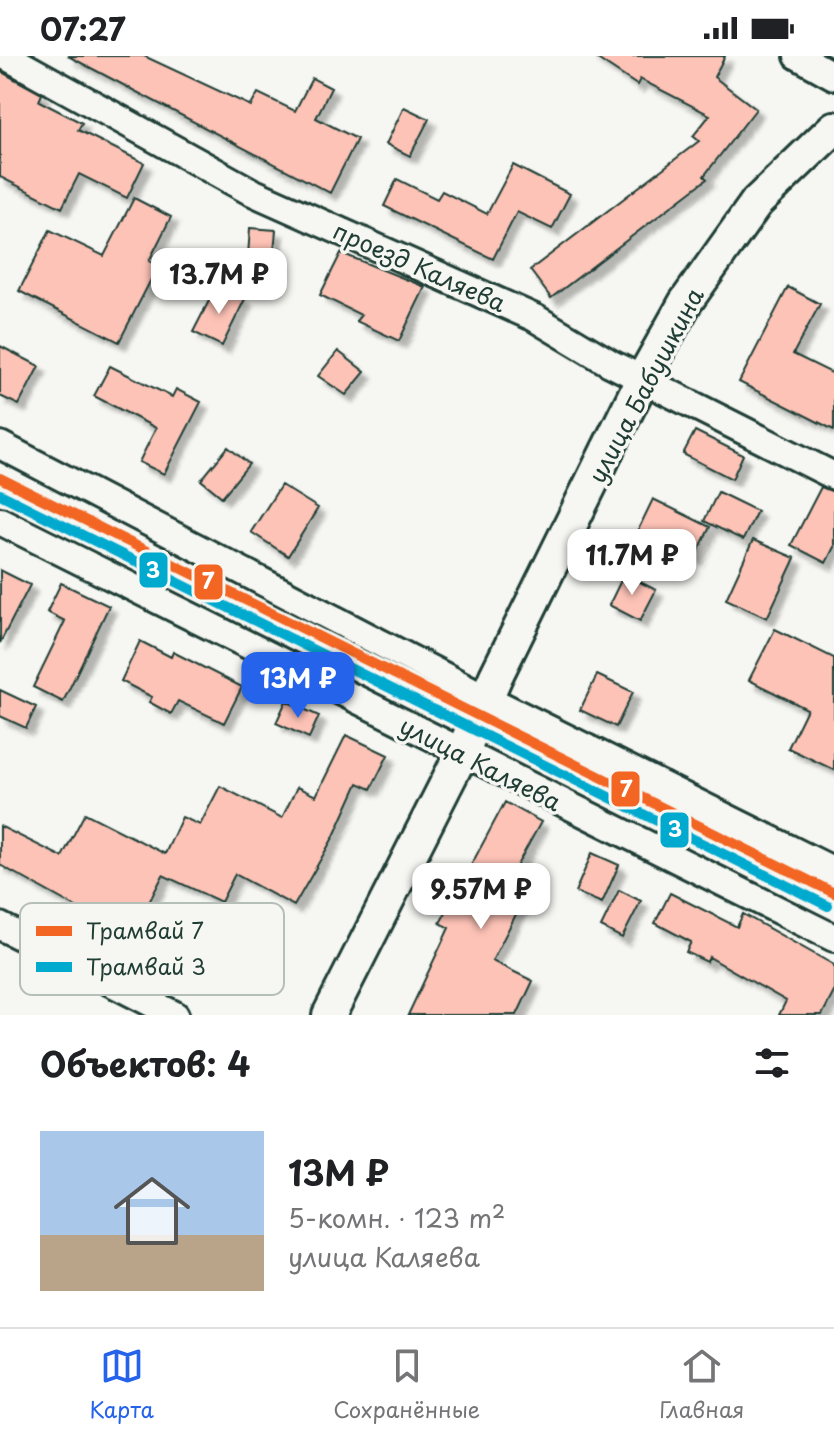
<!DOCTYPE html>
<html lang="ru">
<meta charset="utf-8">
<style>
:root{--surface:#fff;--page:#f2f2f2;--text:#202124;--muted:#757577;--line:#e0e0e0;--accent:#2563eb}
body{margin:0;font-family:"Playpen Sans",sans-serif;background:var(--page);color:var(--text);height:100vh;display:flex;flex-direction:column;font-size:30px;white-space:nowrap}
*{box-sizing:border-box;margin:0}
p{font-size:26px;color:var(--muted)}
.icon{flex:none;width:44px;height:44px;fill:none;stroke:currentColor;stroke-width:2;stroke-linecap:round;stroke-linejoin:round}
.map{position:relative;height:959px;overflow:hidden}
.sheet{display:flex;flex-direction:column;background:var(--surface);flex:1}
.sheet>*{flex:none}
.price{position:absolute;translate:-50% -68px;padding:0 18px;border-radius:16px;background:#fff;color:#222;font-size:26px;line-height:52px;filter:drop-shadow(0 2px 4px #0008)}
.price::after{content:'';position:absolute;left:50%;top:48px;width:24px;height:18px;margin-left:-12px;background:inherit;clip-path:polygon(0 0,100% 0,50% 100%)}
.price.on{background:var(--accent);color:#fff}
ul{padding:0;list-style:none}
li{display:flex;align-items:center;gap:24px;height:200px;padding:0 40px}
li+li{border-top:2px solid var(--line)}
li span{display:grid;place-items:center;flex:none;width:224px;height:160px;border-radius:0px;color:#555}
li>.icon{margin-inline-start:auto}
span .icon{width:96px;height:96px;fill:#fffc;stroke-width:1}
li b{font-size:34px}
h2{display:flex;justify-content:space-between;align-items:center;height:96px;padding:0 40px;font-size:34px}
.status{display:flex;justify-content:space-between;align-items:center;height:56px;padding:0 40px;background:var(--surface);direction:ltr}
.status svg{height:22px;fill:currentColor}
.tab-bar{display:flex;justify-content:space-around;align-items:center;height:112px;border-top:2px solid var(--line);background:var(--surface);font-size:22px;color:var(--muted)}
.tab-bar a{display:grid;justify-items:center;gap:4px}
.tab-bar .on{color:var(--accent)}
.map>svg:first-child{display:block}
.building{fill:#fec3b7;stroke:#1f3d34;stroke-width:2;filter:url(#shadow)}
.lines{fill:none;stroke-linecap:round;stroke-linejoin:round}
.minor-casing{stroke:#1f3d34;stroke-width:32}
.tertiary-casing{stroke:#1f3d34;stroke-width:38}
.minor{stroke:#f6f6f2;stroke-width:26}
.tertiary{stroke:#f6f6f2;stroke-width:32}
.tram-1-casing{stroke:#f6f6f2;stroke-width:16}
.tram-2-casing{stroke:#f6f6f2;stroke-width:16}
.tram-1{stroke:#f26522;stroke-width:10}
.tram-2{stroke:#00a9ce;stroke-width:10}
.labels{text-anchor:middle;dominant-baseline:central;stroke-width:7;stroke-linejoin:round;paint-order:stroke}
.street-label{font-size:24px;fill:#1f3d34;stroke:#f6f6f2}
.key{fill:#f6f6f2;stroke:#b6beb9;stroke-width:2}
.key-label{font-size:22px;fill:#1f3d34}
.line-badge{stroke:#f6f6f2;stroke-width:3}
.badge-label{font-size:22px;text-anchor:middle;font-weight:bold;fill:#fff}
</style>
<div class="status"><b>07:27</b><svg viewBox="0 0 49 12"><path d="M0 12V9h3v3zM5 12V6h3v6zM10 12V3h3v9zM15 12V0h3v12zM26 1h20v11H26zM47 4h2v5h-2z"/></svg></div>
<div class="map">
<svg width="834" height="959" viewBox="0 0 834 959">
<defs>
<filter id="shadow"><feDropShadow dx="7" dy="7" stdDeviation="2" flood-color="#0004"/></filter>
</defs>
<rect width="100%" height="100%" fill="#f6f6f2"/>
<filter id="ink" filterUnits="userSpaceOnUse"><feTurbulence type="fractalNoise" baseFrequency=".0125" numOctaves="2"/><feDisplacementMap in="SourceGraphic" scale="16" xChannelSelector="R" yChannelSelector="G"/><feConvolveMatrix kernelMatrix="1 2 1 2 8 2 1 2 1" color-interpolation-filters="sRGB"/></filter>
<g filter="url(#ink)">
<path class="building" d="M68 0H144L251 50 258 37 295 55 312 22 331 32 316 62 357 83 330 137Z
M593 0H725L714 21 756 53 704 120 707 123 551 242 530 214 699 85 693 80 710 59 640 23 637 29Z
M0 15 42 38 39 45 82 67 78 74 144 107 127 142 79 118 62 152 0 121Z
M404 51 429 63 410 100 386 88Z
M513 109 570 138 552 173 517 156 493 203 384 150 397 123 437 143 442 135 487 158Z
M134 142 171 161 149 205 158 210 119 286 19 235 50 174 104 200Z
M250 172 276 174 272 217 247 214Z
M341 197 425 231 399 285 356 265 361 259 320 239Z
M217 229 245 243 222 290 193 276Z
M788 231 820 248 793 298 834 318V374L739 326Z
M0 290 39 310 19 349 0 340Z
M338 295 365 316 346 339 318 320Z
M110 310 172 341 176 333 201 346 164 418 139 406 156 372 94 340Z
M695 375 743 399 732 423 683 398Z
M228 391 249 408 222 441 201 424Z
M281 429 318 452 288 500 251 476Z
M821 431 834 436V491L826 507 791 489Z
M718 436 757 455 743 484 704 465Z
M653 443 710 471 695 502 638 474Z
M753 484 795 502 767 562 726 543Z
M0 514 30 529 0 587Z
M624 518 656 534 640 565 609 549Z
M61 527 109 550 63 646 33 631 65 565 47 556Z
M775 573 834 602V714L788 692 807 653 749 624Z
M140 585 171 601 173 596 242 631 224 667 178 645 171 658 149 646 152 641 121 625Z
M597 619 633 636 616 671 580 654Z
M0 634 36 651 26 672 0 660Z
M286 645 319 660 309 682 276 667Z
M346 679 388 699 371 733 358 727 334 780 294 850 235 818 221 846 163 819 143 858 188 881 201 855 238 872 229 892 224 890 208 924 90 864 92 860 0 809V770L62 801 85 757 165 798 182 761 200 769 220 730 282 762 297 731 316 740Z
M505 746 541 766 506 829 526 839 492 905 533 925 517 959H408L449 872 440 867Z
M592 797 619 809 602 847 575 836Z
M619 834 641 845 622 882 601 871Z
M670 837 737 871 743 858 834 909V936L822 959H779L786 945 709 901 707 906 686 896 691 886 655 867Z"/>
<g class="lines">
<defs>
<path id="minor" d="M6 0 250 135 535 262 610 307 834 420
M798 0 834 20
M0 389 486 642 834 815
M0 465 834 882
M0 870 175 959"/>
<path id="tertiary" d="M329 959 462 697 496 620 643 322 685 247 757 146 834 72"/>
</defs>
<use href="#minor" class="minor-casing"/>
<use href="#tertiary" class="tertiary-casing"/>
<use href="#minor" class="minor"/>
<use href="#tertiary" class="tertiary"/>
<defs>
<path id="tram-1" d="M0 422 834 837"/>
<path id="tram-2" d="M0 438 828 850"/>
</defs>
<use href="#tram-1" class="tram-1-casing"/>
<use href="#tram-2" class="tram-2-casing"/>
<use href="#tram-1" class="tram-1"/>
<use href="#tram-2" class="tram-2"/>
</g>
</g>
<g class="labels">
<g class="street-label">
<text transform="translate(420 210) rotate(24)">проезд Каляева</text>
<text transform="translate(645 329) rotate(-62)">улица Бабушкина</text>
<text transform="translate(481 707) rotate(27)">улица Каляева</text>
</g>
</g>
<rect x="20" y="847" width="264" height="92" rx="12" class="key"/>
<rect x="36" y="870" width="36" height="10" fill="#f26522"/>
<rect x="36" y="906" width="36" height="10" fill="#00a9ce"/>
<g class="key-label">
<text x="86" y="883">Трамвай 7</text>
<text x="86" y="919">Трамвай 3</text>
</g>
<g class="line-badge">
<rect x="138" y="495" width="31" height="38" rx="8" fill="#00a9ce"/>
<rect x="193" y="507" width="31" height="38" rx="8" fill="#f26522"/>
<rect x="610" y="714" width="31" height="38" rx="8" fill="#f26522"/>
<rect x="659" y="755" width="31" height="38" rx="8" fill="#00a9ce"/>
</g>
<g class="badge-label">
<text x="153" y="522">3</text>
<text x="208" y="533">7</text>
<text x="626" y="741">7</text>
<text x="675" y="781">3</text>
</g>
</svg>
<b class="price" style="left:219px;top:260px">13.7M ₽</b>
<b class="price" style="left:632px;top:541px">11.7M ₽</b>
<b class="price on" style="left:298px;top:664px">13M ₽</b>
<b class="price" style="left:481px;top:875px">9.57M ₽</b>
</div>
<section class="sheet">
<h2>Объектов: 4<svg class="icon" aria-label="filters" viewBox="0 0 24 24"><path d="M4 7h16M4 17h16"/><circle cx="9" cy="7" r="2"/><circle cx="15" cy="17" r="2"/></svg></h2>
<ul>
<li><span style="background:linear-gradient(#a9c7e8 65%,#b9a48a 0)"><svg class="icon" aria-label="home" viewBox="0 0 24 24"><path d="M3 11l9-7 9 7M6 9v11h12V9"/></svg></span><div><b>13M ₽</b><p>5-комн. · 123 m²</p><p>улица Каляева</p></div></li>
</ul>
</section>
<nav class="tab-bar">
<a class="on"><svg class="icon" aria-label="map" viewBox="0 0 24 24"><path d="M3 6l6-2 6 2 6-2v14l-6 2-6-2-6 2zM9 4v14M15 6v14"/></svg>Карта</a>
<a><svg class="icon" aria-label="saved" viewBox="0 0 24 24"><path d="M7 4h10v16l-5-4-5 4z"/></svg>Сохранённые</a>
<a><svg class="icon" aria-label="home" viewBox="0 0 24 24"><path d="M3 11l9-7 9 7M6 9v11h12V9"/></svg>Главная</a>
</nav>
